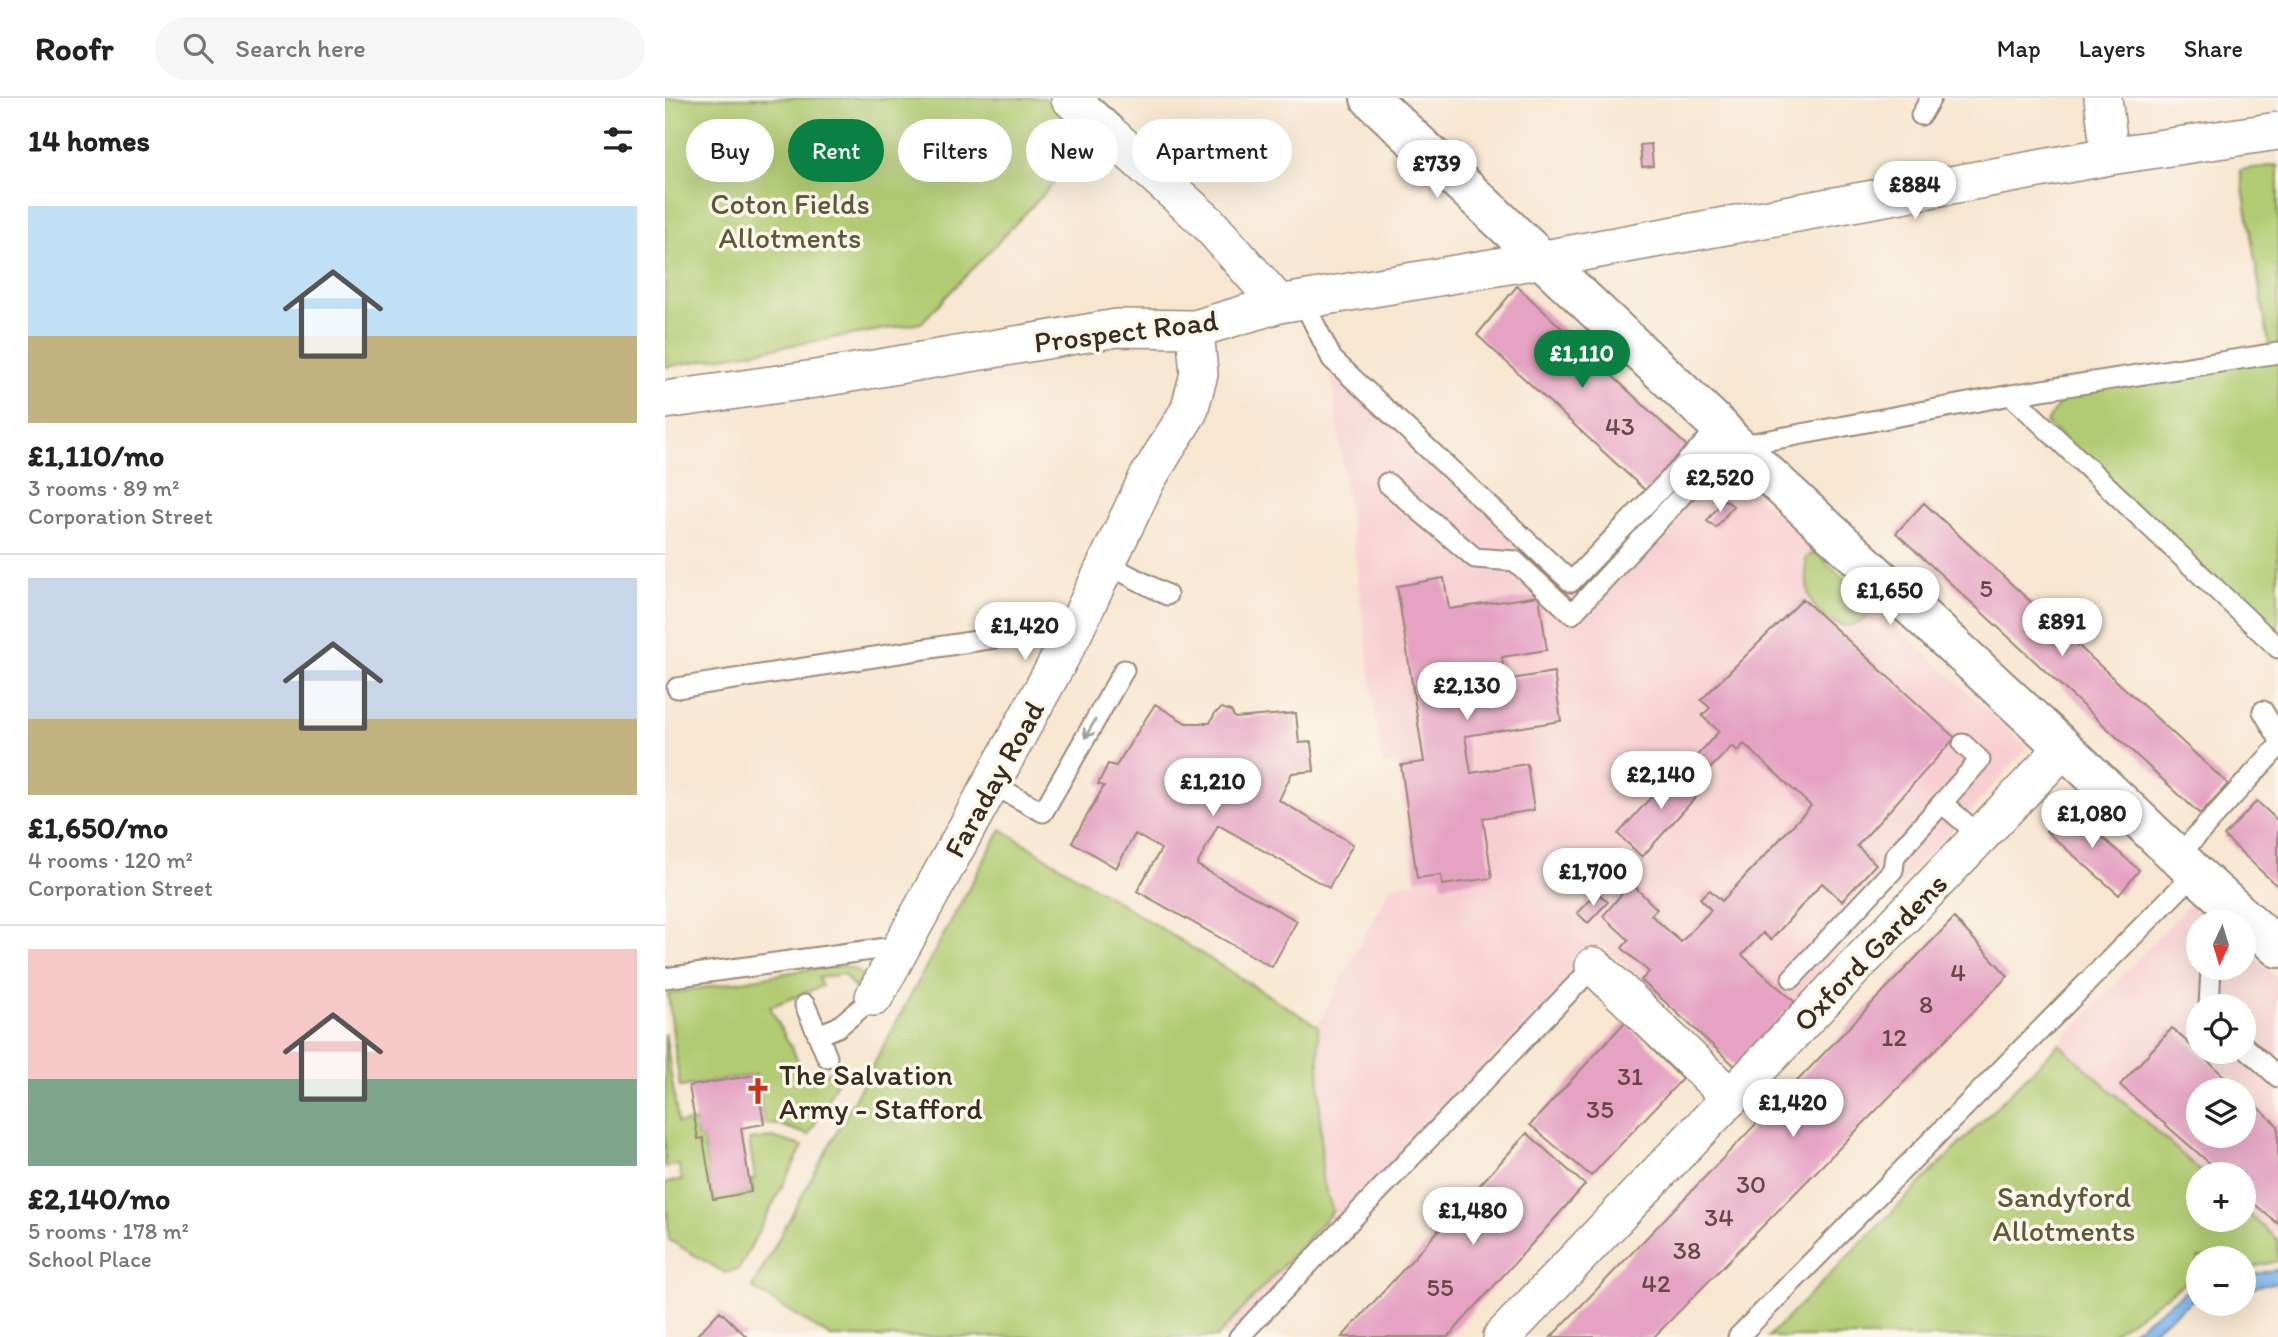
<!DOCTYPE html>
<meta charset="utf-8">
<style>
:root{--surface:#fff;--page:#f6f6f6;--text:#222;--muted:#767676;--line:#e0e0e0;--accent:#0b8043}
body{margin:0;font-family:Itim,sans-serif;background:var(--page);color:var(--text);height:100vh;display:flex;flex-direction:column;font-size:26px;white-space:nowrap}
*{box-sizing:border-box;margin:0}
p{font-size:23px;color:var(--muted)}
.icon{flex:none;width:38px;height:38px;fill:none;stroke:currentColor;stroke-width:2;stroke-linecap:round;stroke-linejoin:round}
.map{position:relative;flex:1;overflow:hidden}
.details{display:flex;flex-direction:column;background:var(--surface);width:665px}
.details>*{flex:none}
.hud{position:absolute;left:21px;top:21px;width:665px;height:63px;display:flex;gap:14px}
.needle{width:46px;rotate:184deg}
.tools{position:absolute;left:1521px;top:812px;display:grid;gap:14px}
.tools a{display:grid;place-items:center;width:70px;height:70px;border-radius:50%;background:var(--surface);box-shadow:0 7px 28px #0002;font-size:35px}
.price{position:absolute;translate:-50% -60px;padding:0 16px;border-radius:24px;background:#fff;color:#222;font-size:23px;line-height:46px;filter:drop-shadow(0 2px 4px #0008)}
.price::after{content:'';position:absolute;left:50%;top:42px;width:21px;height:16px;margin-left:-10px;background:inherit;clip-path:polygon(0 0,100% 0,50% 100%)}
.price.active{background:var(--accent);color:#fff}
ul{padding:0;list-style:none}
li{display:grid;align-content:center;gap:14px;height:371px;padding:0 28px}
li+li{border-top:2px solid var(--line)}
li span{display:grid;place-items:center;height:217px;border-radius:0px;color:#555}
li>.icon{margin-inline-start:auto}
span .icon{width:126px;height:126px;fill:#fffc;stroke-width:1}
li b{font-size:30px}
h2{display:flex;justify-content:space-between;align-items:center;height:84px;padding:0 28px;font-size:30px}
.tag{padding:0 24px;border-radius:32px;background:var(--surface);box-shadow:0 7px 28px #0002;font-size:24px;line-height:63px}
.tag.active{background:var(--accent);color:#fff}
header{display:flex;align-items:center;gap:42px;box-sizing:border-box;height:98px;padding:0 35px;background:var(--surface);border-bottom:2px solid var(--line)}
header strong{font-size:33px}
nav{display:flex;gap:38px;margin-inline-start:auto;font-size:24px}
.search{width:490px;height:63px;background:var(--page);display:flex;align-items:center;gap:18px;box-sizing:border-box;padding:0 24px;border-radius:38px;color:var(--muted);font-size:26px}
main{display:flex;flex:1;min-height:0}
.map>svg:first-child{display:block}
.built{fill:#f7cfd2;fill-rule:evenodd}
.green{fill:#b0cb71;stroke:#767a48;stroke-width:2}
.water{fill:#7cb7ee;stroke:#5c7086;stroke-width:2}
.building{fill:#e5a2c2}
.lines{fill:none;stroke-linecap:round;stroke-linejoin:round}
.lane-casing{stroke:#987;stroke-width:23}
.street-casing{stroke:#987;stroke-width:40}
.secondary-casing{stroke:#987;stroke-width:42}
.lane{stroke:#fff;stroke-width:19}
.street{stroke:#fff;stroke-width:37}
.secondary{stroke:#fff;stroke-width:38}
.oneway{stroke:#a79f9a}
.labels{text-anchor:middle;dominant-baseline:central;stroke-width:7;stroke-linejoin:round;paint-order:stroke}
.number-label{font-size:26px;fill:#664847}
.park-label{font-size:30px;fill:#5e5a37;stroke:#fbf7ec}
.street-label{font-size:30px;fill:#3b2a1e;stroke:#fbf7ec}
.poi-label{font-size:30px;fill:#3b2a1e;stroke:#fbf7ec;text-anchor:start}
</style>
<header>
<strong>Roofr</strong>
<div class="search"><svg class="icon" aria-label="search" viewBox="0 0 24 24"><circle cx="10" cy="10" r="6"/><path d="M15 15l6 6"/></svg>Search here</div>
<nav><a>Map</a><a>Layers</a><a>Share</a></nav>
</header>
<main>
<section class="details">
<h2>14 homes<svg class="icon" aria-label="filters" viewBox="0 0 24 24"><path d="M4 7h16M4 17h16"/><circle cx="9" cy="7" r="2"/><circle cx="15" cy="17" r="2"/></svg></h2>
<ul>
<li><span style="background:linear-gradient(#bfe0f5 60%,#c2b280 0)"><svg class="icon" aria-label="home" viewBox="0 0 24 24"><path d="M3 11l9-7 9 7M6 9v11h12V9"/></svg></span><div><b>£1,110/mo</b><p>3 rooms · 89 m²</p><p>Corporation Street</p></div></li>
<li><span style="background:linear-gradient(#c9d6e8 65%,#c2b280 0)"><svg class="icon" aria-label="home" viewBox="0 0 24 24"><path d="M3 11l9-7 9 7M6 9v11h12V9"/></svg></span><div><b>£1,650/mo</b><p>4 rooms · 120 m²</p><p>Corporation Street</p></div></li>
<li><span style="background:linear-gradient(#f6c9c9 60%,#7fa58c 0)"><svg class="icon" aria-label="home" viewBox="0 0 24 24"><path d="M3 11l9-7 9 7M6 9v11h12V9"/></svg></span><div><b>£2,140/mo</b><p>5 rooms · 178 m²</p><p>School Place</p></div></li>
</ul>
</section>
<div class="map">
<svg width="1613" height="1239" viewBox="0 0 1613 1239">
<rect width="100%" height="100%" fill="#fbf7ec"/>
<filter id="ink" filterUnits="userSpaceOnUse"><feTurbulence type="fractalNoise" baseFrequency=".0143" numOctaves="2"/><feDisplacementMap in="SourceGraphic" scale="14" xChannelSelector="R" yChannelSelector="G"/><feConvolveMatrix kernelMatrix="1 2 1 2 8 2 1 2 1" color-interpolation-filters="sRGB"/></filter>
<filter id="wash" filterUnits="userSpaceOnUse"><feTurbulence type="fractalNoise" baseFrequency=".00686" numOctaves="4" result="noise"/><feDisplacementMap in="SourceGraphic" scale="28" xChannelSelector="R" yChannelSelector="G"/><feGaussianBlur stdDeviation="1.57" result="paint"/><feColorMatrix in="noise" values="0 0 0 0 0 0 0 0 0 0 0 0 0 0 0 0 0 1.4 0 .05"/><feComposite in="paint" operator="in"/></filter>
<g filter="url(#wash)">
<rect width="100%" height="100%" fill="#f7e6d0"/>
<path class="built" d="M666 278 676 280 906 494 1040 350 1363 650 1070 968 937 846 561 1239H165L87 1190 336 731 653 927 726 787 750 784 732 666 717 667Z
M1526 804 1549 824H1533V870H1578L1579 851 1613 881V1142L1579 1112 1578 1076H1539L1394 946ZM1533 908H1578V954H1533ZM1533 992H1578V1038H1533Z"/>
<path class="green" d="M0 0H380L428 44 256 225 0 269Z
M1613 67V542L1381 325 1401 296 1604 247 1575 72Z
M1150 454 1208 507C1196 543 1156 526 1145 500 1141 489 1141 472 1141 460Z
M336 731 653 928 657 1081 668 1113 552 1239H166L87 1190Z
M178 868 191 872 198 878 189 890 179 876 153 880 157 888 105 909 142 980 167 973 176 976 144 1037 115 1027 99 1026 91 977 15 989 3 896 150 870Z
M0 935 13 1025 30 1023 33 1040H38L48 1100 88 1094 86 1082 90 1081 84 1042 110 1040 138 1048 74 1171 60 1175 4 1142 0 1085 17 1082 14 1067 0 1069Z
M1394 946 1539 1076H1533V1122H1578L1579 1112 1613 1142V1163L1579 1171 1578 1160H1533V1181L1523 1183 1442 1239H1103Z"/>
<path class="water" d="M1613 1171V1184L1579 1191V1179Z
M1533 1187V1198L1478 1239H1459L1521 1193Z"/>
<g id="blocks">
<path class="building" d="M986 46 988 68 977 69 975 47Z
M852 188 1024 350 982 394 812 237Z
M1059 401 1068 408 1051 430 1042 423Z
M1259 405 1563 686 1535 716 1231 435Z
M779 480 784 511 874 498 882 552 837 559 840 582 889 574 896 623 800 638 806 675 862 666 869 712 818 720 827 780 777 787 776 777 752 780 736 667 759 664 732 488Z
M1138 501 1290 640 1192 748 1211 766 1177 803 1157 785 1106 842 1098 835 1077 857 1130 904 1070 968 976 882 984 874 957 850 964 842 938 818 966 785 992 811 986 817 1016 844 1046 812 1035 800 1045 792 1057 803 1146 708 1079 646 1073 653 1067 648 1043 673 1029 661 1054 633 1037 618 1045 610 1036 602Z
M490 606 521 625H545L550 615 557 610 566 613 570 620 631 615 634 645 646 644 649 673 627 675 614 702 688 746 664 790 553 727 532 767 632 823 607 869 472 793 496 751 470 736 451 770 407 744 439 688 433 686 443 666 451 668Z
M1014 668 1039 690 977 759 953 736Z
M1592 703 1613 723V789L1559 738Z
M1401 707 1474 772 1454 797 1381 733Z
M932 794 943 804 923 825 912 815Z
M1289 820 1343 878 989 1239H886Z
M960 924 1017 981 926 1078 865 1027Z
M1507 930 1574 992H1533V1038H1578V996L1613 1028V1126L1578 1096V1076H1557L1455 987Z
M91 977 99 1026 76 1030 86 1094 48 1101 38 1040 33 1041 24 988Z
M862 1035 920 1087 783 1239H677Z
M55 1213 82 1239H30Z"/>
</g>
</g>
<g filter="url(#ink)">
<use href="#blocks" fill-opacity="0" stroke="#987" stroke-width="2"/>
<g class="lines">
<defs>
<path id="lane" d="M1256 17 1266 0
M638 203 667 261 906 484 1055 329
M1346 297 1613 550
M1073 348 1346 297 1613 255
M722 385 810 460 850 463 907 516 1067 343
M442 466 502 497
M12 590 412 527
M1598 613 1613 639
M1298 646 1315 662 1277 705 1315 738
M327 686 378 714 459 572
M1513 758 1613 649
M0 880 236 848
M1127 880 1228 772 1230 758 1277 705
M140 907 153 937 173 929 209 899
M1544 908 1546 870
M153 937 162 959
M1578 947 1613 979
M574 1239 929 868
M1073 1239 1530 775"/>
<path id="street" d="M405 0 543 125 614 206
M1438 0 1445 58
M0 302 150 281 452 230 530 231 614 206 879 161 1445 58 1613 33
M929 868 1066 1000
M209 899 407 538 482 381 524 313 534 276 530 231
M837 1239 1399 650"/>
<path id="secondary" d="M705 0 1055 329 1067 343 1399 650 1530 775 1613 850"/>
</defs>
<use href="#lane" class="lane-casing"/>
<use href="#street" class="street-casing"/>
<use href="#secondary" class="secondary-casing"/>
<use href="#lane" class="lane"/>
<use href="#street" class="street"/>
<use href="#secondary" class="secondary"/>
</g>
<defs><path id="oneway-shaft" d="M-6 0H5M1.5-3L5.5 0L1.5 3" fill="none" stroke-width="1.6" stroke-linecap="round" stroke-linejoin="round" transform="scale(1.75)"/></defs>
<use class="oneway" href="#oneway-shaft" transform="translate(425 631) rotate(120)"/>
</g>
<defs>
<symbol id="church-bare" viewBox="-9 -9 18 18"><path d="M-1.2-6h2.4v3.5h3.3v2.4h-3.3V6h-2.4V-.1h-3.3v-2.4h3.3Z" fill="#c8321e" stroke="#fbf7ec" stroke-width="2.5" paint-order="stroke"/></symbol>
</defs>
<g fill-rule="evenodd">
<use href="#church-bare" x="74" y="974" width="38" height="38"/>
</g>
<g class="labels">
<g class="number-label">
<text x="955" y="328">43</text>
<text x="1321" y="490">5</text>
<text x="1293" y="874">4</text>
<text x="1261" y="906">8</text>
<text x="1229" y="939">12</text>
<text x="965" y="978">31</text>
<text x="935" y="1011">35</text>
<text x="1086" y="1086">30</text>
<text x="1054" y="1119">34</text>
<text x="1022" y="1152">38</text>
<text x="991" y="1185">42</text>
<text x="775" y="1189">55</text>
</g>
<g class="park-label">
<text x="125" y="105">Coton Fields<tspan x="125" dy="34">Allotments</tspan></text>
<text x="1399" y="1098">Sandyford<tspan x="1399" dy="34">Allotments</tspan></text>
</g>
<g class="street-label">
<text transform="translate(461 233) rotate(-7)">Prospect Road</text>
<text transform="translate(329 681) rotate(-61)">Faraday Road</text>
<text transform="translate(1205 854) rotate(-46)">Oxford Gardens</text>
</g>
<g class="poi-label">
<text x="114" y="976">The Salvation<tspan x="114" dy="34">Army - Stafford</tspan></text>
</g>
</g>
</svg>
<div class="tools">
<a><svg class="needle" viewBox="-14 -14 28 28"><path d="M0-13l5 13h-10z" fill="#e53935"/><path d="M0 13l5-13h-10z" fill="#767676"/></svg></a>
<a><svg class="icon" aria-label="locate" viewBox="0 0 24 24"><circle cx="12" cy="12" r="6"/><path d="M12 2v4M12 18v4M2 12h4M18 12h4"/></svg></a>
<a><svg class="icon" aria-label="layers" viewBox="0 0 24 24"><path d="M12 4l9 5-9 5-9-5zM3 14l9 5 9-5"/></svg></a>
<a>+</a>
<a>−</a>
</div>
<b class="price" style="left:772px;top:102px">£739</b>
<b class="price" style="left:1250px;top:123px">£884</b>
<b class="price active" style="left:917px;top:292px">£1,110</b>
<b class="price" style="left:1055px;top:416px">£2,520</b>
<b class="price" style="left:1225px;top:529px">£1,650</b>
<b class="price" style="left:1397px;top:560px">£891</b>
<b class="price" style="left:360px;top:564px">£1,420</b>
<b class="price" style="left:802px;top:624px">£2,130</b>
<b class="price" style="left:996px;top:713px">£2,140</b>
<b class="price" style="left:548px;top:720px">£1,210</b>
<b class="price" style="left:1427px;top:752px">£1,080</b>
<b class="price" style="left:928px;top:810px">£1,700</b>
<b class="price" style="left:1128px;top:1041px">£1,420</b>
<b class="price" style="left:808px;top:1149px">£1,480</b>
<div class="hud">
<a class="tag">Buy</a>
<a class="tag active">Rent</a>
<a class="tag">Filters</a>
<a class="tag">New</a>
<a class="tag">Apartment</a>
</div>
</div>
</main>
